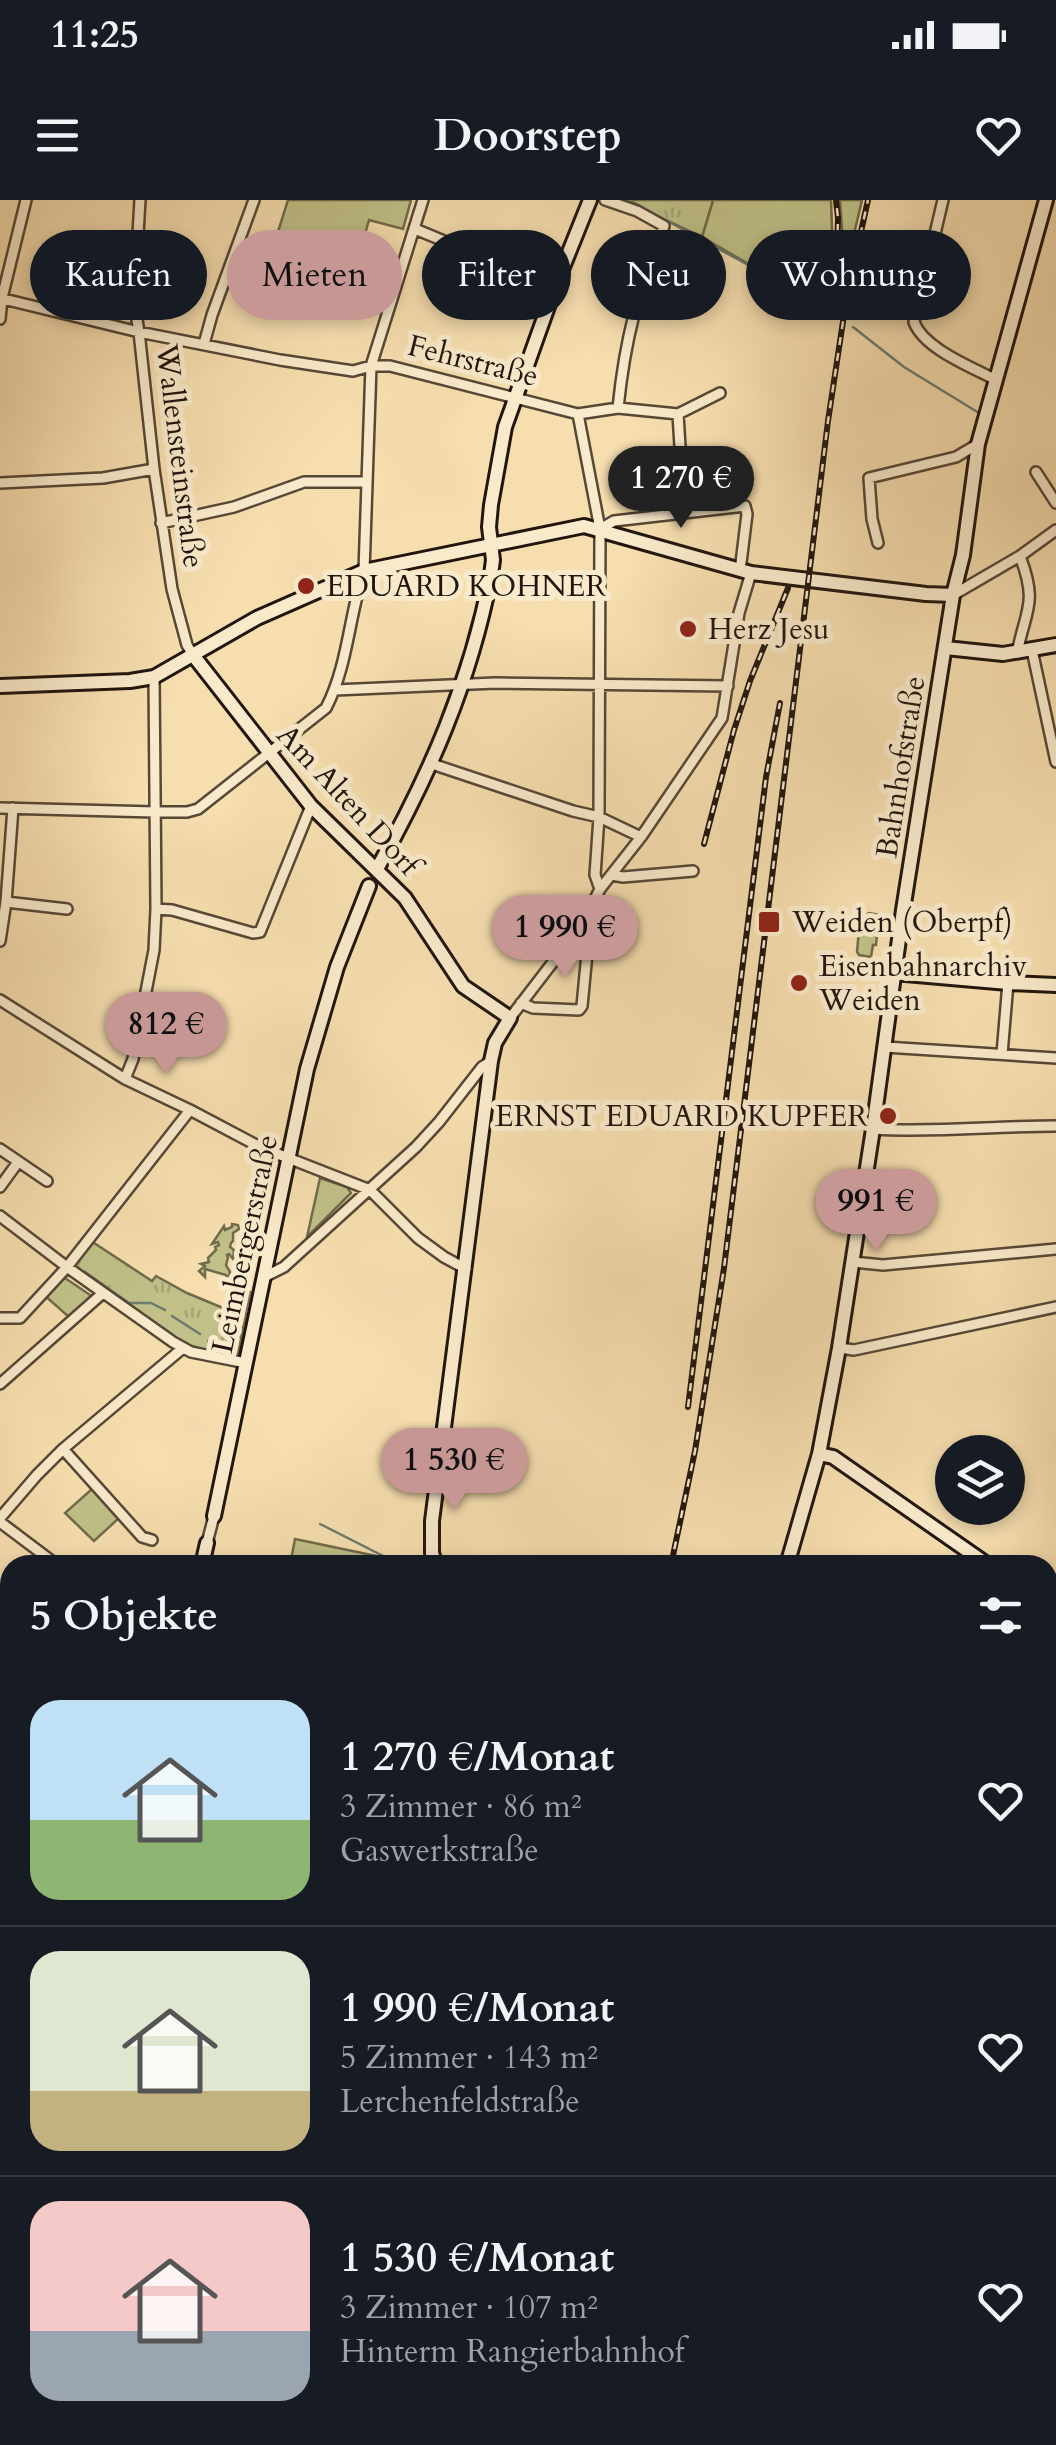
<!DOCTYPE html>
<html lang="de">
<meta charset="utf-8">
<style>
:root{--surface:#171b24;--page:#20242c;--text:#f1f3f6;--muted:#9ea1a6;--line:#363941;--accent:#c59692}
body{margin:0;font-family:Cardo,serif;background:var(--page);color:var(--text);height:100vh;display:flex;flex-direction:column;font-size:38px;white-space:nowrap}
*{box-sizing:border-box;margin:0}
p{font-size:32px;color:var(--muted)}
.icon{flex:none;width:55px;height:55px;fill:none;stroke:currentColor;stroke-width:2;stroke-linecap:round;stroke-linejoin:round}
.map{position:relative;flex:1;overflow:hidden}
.side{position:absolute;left:0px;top:1355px;width:1058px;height:890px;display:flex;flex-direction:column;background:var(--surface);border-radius:30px 30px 0 0;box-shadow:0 5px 15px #0003}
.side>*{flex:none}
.hud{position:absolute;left:30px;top:30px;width:998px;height:90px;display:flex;gap:20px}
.buttons{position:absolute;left:935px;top:1235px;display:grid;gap:20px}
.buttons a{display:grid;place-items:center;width:90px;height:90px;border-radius:50%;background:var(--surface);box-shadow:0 5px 15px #0003;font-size:50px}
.price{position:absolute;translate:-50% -85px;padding:0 22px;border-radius:35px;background:var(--accent);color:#111;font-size:32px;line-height:65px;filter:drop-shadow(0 2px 5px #0008)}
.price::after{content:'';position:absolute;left:50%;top:60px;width:30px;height:22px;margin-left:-15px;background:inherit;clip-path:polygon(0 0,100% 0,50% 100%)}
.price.active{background:#222;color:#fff}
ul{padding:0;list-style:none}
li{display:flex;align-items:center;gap:30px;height:250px;padding:0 30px}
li+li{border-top:2px solid var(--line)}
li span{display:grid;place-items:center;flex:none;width:280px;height:200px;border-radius:30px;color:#555}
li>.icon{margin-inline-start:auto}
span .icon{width:120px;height:120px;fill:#fffc;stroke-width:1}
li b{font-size:42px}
h2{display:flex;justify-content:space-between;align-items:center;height:120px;padding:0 30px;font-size:42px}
.tag{padding:0 35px;border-radius:45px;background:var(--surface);box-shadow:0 5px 15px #0003;font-size:35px;line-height:90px}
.tag.active{background:var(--accent);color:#111}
.status{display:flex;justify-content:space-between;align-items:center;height:70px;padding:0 50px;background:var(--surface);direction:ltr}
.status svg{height:28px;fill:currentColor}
header{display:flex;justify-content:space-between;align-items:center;height:130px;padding:0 30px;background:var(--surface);font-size:45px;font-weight:700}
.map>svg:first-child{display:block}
.green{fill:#c0c088;stroke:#706b4b;stroke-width:2.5}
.forest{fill:url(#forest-firs);stroke:#706b4b;stroke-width:2.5}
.park{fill:url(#park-tufts);stroke:#706b4b;stroke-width:2.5}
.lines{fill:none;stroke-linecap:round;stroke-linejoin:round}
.stream{stroke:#6b7a6f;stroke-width:2.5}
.street-casing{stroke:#564836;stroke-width:14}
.secondary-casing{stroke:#21160e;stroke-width:18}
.street{stroke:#f9eacb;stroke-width:9}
.secondary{stroke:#f9eacb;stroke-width:12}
.rail-casing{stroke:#21160e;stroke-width:6}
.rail{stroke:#f9eacb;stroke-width:2.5;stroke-dasharray:8;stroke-linecap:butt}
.poi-dot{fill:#8f2418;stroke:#f9eacb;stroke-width:4}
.labels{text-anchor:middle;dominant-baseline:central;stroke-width:10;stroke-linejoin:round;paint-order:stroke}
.street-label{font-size:30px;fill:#21160e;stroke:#f9eacb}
.poi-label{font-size:30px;fill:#21160e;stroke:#f9eacb;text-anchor:start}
</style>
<div class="status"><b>11:25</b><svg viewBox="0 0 49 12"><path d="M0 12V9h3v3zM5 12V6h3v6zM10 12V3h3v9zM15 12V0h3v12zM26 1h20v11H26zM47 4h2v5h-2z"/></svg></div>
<header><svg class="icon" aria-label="menu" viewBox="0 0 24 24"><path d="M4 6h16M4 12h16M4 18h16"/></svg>Doorstep<svg class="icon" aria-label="heart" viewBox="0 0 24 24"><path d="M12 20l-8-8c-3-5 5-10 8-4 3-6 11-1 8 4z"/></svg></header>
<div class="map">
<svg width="1056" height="2245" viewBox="0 0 1056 2245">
<defs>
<pattern id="forest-firs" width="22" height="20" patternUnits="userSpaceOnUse" patternTransform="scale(2.5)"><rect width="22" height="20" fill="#c0c088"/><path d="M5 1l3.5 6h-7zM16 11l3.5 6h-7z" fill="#a5a474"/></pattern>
<pattern id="park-tufts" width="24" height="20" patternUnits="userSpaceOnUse" patternTransform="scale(2.5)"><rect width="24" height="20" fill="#c0c088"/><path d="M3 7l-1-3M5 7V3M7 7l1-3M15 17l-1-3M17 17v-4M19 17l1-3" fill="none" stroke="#a5a474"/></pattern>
</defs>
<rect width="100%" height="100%" fill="#f6deaf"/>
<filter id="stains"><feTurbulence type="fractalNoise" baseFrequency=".002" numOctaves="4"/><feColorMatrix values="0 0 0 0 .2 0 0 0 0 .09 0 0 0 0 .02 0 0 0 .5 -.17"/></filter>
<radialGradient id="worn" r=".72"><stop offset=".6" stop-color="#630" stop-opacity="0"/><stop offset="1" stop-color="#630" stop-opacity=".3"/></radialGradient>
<path class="green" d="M288 0H411L403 29 369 20 354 72 345 70 342 82 349 85 341 109 287 92 279 116 254 108Z
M713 0H831L832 29 823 107 702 37Z
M840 0H862L845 72Z
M869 713 879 715 876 745H873L871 757 859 755 857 752 860 718Z
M320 978 347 987 351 993 307 1037Z
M232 1024 238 1025 239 1029 233 1033V1041L231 1043 230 1047 234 1050 233 1059 229 1054 227 1055 228 1058 226 1065 230 1072 228 1079 226 1075 205 1069V1077L199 1071 205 1066 201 1064 209 1062 208 1058 216 1050 215 1047 219 1045 218 1042 212 1044 224 1026 225 1030 232 1027Z
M65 1078 96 1099 70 1118 44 1095 59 1079Z
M92 1289 119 1318 94 1341 65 1313Z
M295 1339 381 1357 395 1365H290Z
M0 1825H10V1863H0Z
M0 1891H10V1938L0 1937Z
M0 1953 10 1954V2070L0 2069Z
M0 2121H10V2183L0 2180Z"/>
<path class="forest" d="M0 2197 10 2200V2228L6 2245H0Z"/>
<path class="park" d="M623 0H713L702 37Z
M88 1039 152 1081 156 1076 187 1093 223 1108 244 1091 250 1092 237 1159 174 1141 71 1065Z"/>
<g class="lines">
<path class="stream" d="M629 0 750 66 823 111
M853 127 904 167 979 213
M85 1072 129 1103H151L165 1110
M172 1116 200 1134
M208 1141 219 1148 230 1146
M320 1324 395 1362
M0 1881 10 1877
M918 2235 933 2245
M1035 2235 1037 2245"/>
<defs>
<path id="street" d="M140 0 134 102 139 132 154 269 172 389 187 445 193 455
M943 0 914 122C924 149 972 167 996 180
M415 29 555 87
M0 98 139 132 280 160 353 171 371 166H390L578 214
M0 119 2 98 26 0
M204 144 212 115 254 0
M618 208 678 214 720 193
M678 214 684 312
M1036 272 1056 303
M0 283 103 278 154 269
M161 323 234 307 304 282H367
M600 329 614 321 745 306 747 314 741 363
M878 343 872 319 869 278 956 257 978 244
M953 395 1020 356 1056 330
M1032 450 1056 562
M1017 453C1026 408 1038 404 1020 356
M335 490 495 483 728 486
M432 564 573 611 599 617 641 637
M0 608 155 612H187L198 609 326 508C348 466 349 415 364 371L371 166 423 0
M612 675 623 677 693 671
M600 689 595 675 599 617 600 329 578 214 618 208C625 139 638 90 664 26L637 11 605 0
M6 702 67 709
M156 709 172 710 253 733 260 732 311 606
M0 741 6 702 13 608
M0 800 125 879 190 910 260 947 370 990 418 1038 444 1057 466 1069
M521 803 533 808 579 810 582 806 589 733 583 723
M510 818 583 723 600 689 641 637 722 518 739 413 751 373
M885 847 1056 858
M1002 854 1008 783
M125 879 133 859 154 750 156 709 154 477
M873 929C934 933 995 926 1056 926
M0 949 47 981
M0 987 18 962
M0 1016 67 1067 173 1142 191 1152 246 1163
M853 1062 883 1065 1056 1049
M264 1077 284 1067 416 947 439 922 482 867 491 861
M0 1118H20L67 1067 190 910
M839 1148 854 1150 1056 1107
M0 1184 103 1093
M63 1249 142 1337 152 1340
M0 1318 37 1275 63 1249 183 1148
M0 1322 57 1365
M207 1343 214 1316
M0 1429 10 1436
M0 1464 10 1450
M0 1572 10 1576
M0 1662 10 1663
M0 1740H10
M0 1816H10
M0 1947 10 1948
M0 2187 10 2189
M539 2245 543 2235
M875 2245 882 2235"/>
<path id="secondary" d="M946 448 1003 454 1056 445
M193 455 311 606 405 698 463 786 510 818 495 843 491 861 432 1321V1353L436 1365
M0 486 130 481 154 477 257 418 364 371 584 326 751 373 926 394 953 395
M377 669C430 574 470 483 491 375L493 360 489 327 491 305 505 227 555 87 590 0
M894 773 1008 783 1056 785
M819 1254 833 1257 988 1365
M214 1316 307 869 337 767 369 686
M202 1365 207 1343
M787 1365 819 1254 839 1148 873 929 903 710 953 395 963 355 978 244 1046 0
M1048 1406 1056 1411
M1048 1816 1056 1815
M708 2235 713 2245
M76 2245 77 2235
M214 2245 221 2235"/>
</defs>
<use href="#street" class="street-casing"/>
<use href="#secondary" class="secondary-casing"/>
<use href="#street" class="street"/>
<use href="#secondary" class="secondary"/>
<defs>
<path id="rail" d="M836 96 838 18 836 0
M704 644 734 530 750 481 788 388
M688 1207 766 577 780 503
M671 1365 695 1251 724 1068 828 221 847 95 868 0
M292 2245 297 2235"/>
</defs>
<use href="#rail" class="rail-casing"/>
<use href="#rail" class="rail"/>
</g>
<g class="poi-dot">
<circle cx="306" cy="386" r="10"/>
<circle cx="688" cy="429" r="10"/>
<rect x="757" y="710" width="24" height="24" rx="5"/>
<circle cx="799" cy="783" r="10"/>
<circle cx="888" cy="916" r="10"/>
</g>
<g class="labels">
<g class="street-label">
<text transform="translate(473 161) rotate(14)">Fehrstraße</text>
<text transform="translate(180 256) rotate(83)">Wallensteinstraße</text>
<text transform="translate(901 567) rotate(-81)">Bahnhofstraße</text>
<text transform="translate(348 600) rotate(47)">Am Alten Dorf</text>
<text transform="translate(245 1044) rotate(-78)">Leimbergerstraße</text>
</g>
<g class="poi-label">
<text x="326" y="386">EDUARD KOHNER</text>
<text x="708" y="429">Herz Jesu</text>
<text x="792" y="722">Weiden (Oberpf)</text>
<text x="819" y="766">Eisenbahnarchiv<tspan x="819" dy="34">Weiden</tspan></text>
<text x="868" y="916" text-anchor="end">ERNST EDUARD KUPFER</text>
</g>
</g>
<rect width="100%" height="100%" filter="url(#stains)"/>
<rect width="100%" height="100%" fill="url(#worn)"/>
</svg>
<div class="buttons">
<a><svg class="icon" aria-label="layers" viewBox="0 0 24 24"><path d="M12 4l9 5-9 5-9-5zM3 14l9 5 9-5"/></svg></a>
</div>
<b class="price active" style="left:681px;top:331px">1 270 €</b>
<b class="price" style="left:565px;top:780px">1 990 €</b>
<b class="price" style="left:166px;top:877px">812 €</b>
<b class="price" style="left:876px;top:1054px">991 €</b>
<b class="price" style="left:454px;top:1313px">1 530 €</b>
<div class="hud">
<a class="tag">Kaufen</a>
<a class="tag active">Mieten</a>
<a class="tag">Filter</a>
<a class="tag">Neu</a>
<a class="tag">Wohnung</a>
</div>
<section class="side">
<h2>5 Objekte<svg class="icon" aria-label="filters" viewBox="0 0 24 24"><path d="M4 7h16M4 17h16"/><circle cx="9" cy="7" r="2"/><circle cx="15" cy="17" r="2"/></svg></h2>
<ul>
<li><span style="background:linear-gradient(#bfe0f5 60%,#8fb573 0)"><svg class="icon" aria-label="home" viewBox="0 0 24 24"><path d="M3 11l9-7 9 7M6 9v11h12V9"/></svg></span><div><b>1 270 €/Monat</b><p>3 Zimmer · 86 m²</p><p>Gaswerkstraße</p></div><svg class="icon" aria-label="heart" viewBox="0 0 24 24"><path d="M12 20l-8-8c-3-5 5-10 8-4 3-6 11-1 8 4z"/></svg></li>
<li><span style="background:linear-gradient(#dfe7d0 70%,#c2b280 0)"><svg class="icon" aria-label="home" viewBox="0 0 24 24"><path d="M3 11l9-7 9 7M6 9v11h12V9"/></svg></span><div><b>1 990 €/Monat</b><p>5 Zimmer · 143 m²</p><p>Lerchenfeldstraße</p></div><svg class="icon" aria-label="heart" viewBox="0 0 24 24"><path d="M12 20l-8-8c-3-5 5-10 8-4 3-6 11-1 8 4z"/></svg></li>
<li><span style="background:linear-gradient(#f6c9c9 65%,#9aa5b1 0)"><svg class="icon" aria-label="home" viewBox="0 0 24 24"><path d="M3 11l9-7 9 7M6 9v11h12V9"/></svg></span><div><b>1 530 €/Monat</b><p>3 Zimmer · 107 m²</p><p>Hinterm Rangierbahnhof</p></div><svg class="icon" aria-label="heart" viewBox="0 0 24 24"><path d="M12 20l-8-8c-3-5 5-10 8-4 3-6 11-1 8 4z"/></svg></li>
</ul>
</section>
</div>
